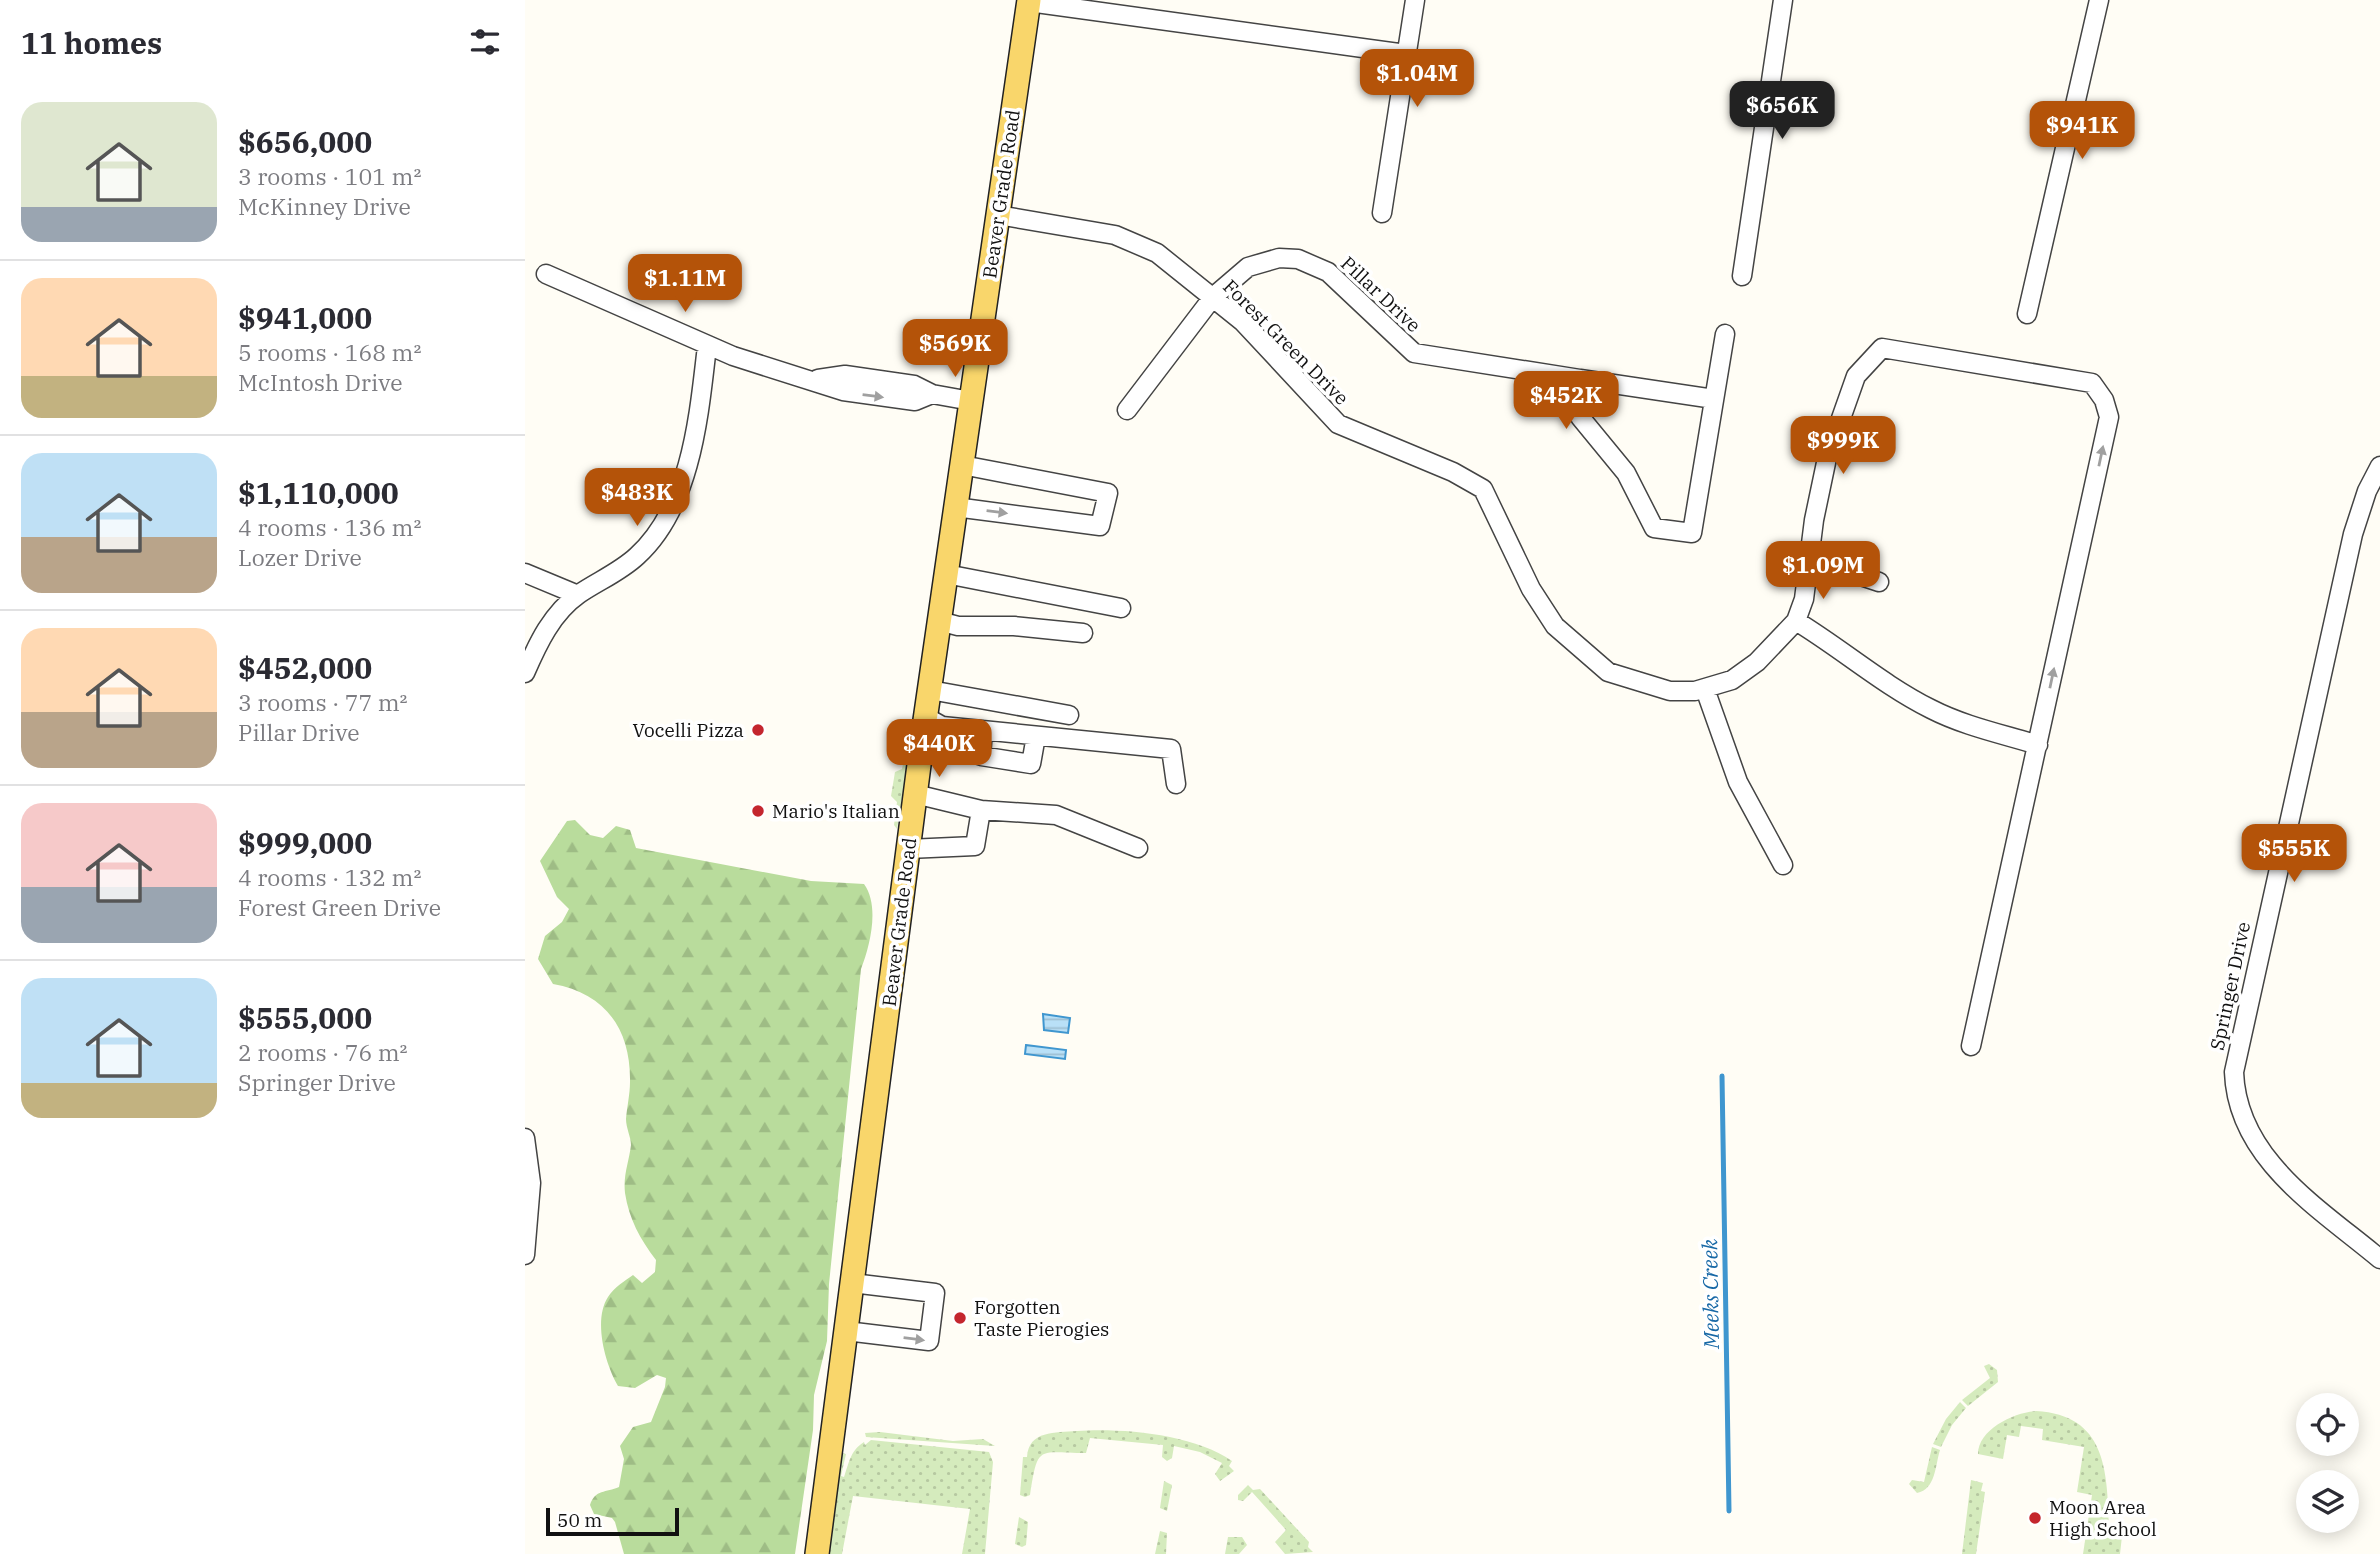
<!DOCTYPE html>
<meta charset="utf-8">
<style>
:root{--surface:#fff;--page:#f7f7f7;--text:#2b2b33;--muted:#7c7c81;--line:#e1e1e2;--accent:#b45309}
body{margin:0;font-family:"IBM Plex Serif",serif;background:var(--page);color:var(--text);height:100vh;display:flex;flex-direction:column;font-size:26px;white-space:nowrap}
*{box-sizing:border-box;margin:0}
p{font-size:23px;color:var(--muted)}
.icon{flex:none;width:38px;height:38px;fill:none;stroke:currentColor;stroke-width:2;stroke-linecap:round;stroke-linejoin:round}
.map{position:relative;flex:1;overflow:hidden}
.side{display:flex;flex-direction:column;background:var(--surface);width:525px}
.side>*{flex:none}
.fabs{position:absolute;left:1771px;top:1393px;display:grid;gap:14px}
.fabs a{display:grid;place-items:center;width:63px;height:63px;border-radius:50%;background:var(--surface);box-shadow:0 4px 18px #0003;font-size:35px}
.scale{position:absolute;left:21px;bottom:18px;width:133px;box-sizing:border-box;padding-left:7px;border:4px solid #111;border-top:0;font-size:19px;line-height:24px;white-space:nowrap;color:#111;-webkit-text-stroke:5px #fff;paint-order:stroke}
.price{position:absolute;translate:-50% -60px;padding:0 16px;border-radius:14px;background:var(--accent);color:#fff;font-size:23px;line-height:46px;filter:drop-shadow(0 2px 4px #0008)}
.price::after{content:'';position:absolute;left:50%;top:42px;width:21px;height:16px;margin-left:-10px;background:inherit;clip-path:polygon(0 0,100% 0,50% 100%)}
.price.active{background:#222;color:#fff}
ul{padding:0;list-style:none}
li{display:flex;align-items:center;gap:21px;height:175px;padding:0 21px}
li+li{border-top:2px solid var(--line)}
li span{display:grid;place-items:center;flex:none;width:196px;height:140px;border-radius:21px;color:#555}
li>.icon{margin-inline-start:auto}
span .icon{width:84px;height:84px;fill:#fffc;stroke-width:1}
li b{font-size:30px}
h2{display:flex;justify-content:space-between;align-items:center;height:84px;padding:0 21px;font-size:30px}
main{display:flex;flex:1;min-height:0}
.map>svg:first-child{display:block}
.green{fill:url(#green-dots)}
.forest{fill:url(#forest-firs)}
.water{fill:url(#water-rules);stroke:#3f96cf;stroke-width:2}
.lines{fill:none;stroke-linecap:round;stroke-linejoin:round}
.stream{stroke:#3f96cf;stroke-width:5}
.minor-casing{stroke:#444;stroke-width:21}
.major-casing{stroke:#222;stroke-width:26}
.minor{stroke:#fff;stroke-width:18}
.major{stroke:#f9d66b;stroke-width:23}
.oneway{fill:#a0a0a0}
.poi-dot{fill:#c4262e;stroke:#fff;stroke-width:2.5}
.labels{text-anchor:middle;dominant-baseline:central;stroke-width:7;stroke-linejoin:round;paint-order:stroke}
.street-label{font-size:19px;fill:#111;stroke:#fff}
.poi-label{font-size:19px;fill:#111;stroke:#fff;text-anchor:start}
.water-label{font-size:21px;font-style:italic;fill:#1768a6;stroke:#fff}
</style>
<main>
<section class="side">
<h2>11 homes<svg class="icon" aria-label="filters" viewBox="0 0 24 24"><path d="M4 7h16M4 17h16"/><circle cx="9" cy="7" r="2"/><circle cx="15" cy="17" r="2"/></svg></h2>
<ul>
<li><span style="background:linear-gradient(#dfe7d0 75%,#9aa5b1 0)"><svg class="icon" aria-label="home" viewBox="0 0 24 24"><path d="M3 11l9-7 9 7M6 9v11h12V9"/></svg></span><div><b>$656,000</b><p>3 rooms · 101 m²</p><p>McKinney Drive</p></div></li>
<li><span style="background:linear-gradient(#ffd9b3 70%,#c2b280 0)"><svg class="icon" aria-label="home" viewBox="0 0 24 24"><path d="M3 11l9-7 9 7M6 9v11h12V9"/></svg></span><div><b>$941,000</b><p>5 rooms · 168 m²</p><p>McIntosh Drive</p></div></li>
<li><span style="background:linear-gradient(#bfe0f5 60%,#b9a48a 0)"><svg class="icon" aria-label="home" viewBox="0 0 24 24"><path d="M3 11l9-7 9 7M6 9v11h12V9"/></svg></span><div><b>$1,110,000</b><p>4 rooms · 136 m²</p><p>Lozer Drive</p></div></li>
<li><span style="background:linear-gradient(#ffd9b3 60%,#b9a48a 0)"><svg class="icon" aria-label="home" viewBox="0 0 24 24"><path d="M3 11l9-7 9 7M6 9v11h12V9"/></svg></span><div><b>$452,000</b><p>3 rooms · 77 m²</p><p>Pillar Drive</p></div></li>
<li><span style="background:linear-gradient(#f6c9c9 60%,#9aa5b1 0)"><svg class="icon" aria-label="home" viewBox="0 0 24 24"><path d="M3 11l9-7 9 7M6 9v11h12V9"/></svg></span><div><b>$999,000</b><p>4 rooms · 132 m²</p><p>Forest Green Drive</p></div></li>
<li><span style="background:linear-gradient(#bfe0f5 75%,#c2b280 0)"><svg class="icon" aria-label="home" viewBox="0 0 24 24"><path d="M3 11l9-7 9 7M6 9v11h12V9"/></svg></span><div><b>$555,000</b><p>2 rooms · 76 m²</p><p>Springer Drive</p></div></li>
</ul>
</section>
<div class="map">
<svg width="1855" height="1554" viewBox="0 0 1855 1554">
<defs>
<pattern id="green-dots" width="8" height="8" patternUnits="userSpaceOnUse" patternTransform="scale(1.75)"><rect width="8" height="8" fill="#d5ebbd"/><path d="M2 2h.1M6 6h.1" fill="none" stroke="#b6c8a1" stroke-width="1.8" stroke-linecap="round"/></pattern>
<pattern id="forest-firs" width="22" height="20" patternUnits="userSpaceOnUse" patternTransform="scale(1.75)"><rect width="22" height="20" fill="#b9dc9c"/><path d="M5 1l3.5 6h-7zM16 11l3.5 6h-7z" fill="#9ebc85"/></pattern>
<pattern id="water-rules" width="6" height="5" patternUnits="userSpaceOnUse" patternTransform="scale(1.75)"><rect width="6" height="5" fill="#b9e0f7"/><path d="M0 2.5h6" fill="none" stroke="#9ebfd3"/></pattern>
</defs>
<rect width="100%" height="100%" fill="#fffdf5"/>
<path class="green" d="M383 739 386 743 372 829 369 825 372 802 366 796 370 772 377 769Z
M1464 1364 1472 1370 1473 1382 1443 1406 1437 1400 1465 1378 1459 1366Z
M1435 1402 1441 1408 1427 1425 1416 1447 1408 1444 1421 1419Z
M1511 1411C1581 1415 1582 1470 1584 1525L1597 1536 1595 1554H1558L1567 1495 1552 1492 1559 1447 1517 1440 1518 1429 1496 1426 1494 1437 1482 1435 1478 1459 1453 1454C1453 1429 1490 1412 1511 1411Z
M552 1431C598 1428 668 1434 707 1461L704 1466 709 1471 695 1481 690 1474 697 1463 675 1452 649 1446 647 1458 642 1461 637 1457 638 1445 565 1438 561 1453C513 1453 513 1443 505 1495L500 1497 495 1495 498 1457H502C504 1430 530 1433 552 1431Z
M355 1432 428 1441 458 1439 470 1446 341 1437 340 1433Z
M346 1440 464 1452 468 1462 460 1554H437L445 1509 328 1496 317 1554H301L317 1453 321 1454 316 1476 319 1477C324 1463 325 1451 339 1442L340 1445Z
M1407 1447 1415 1450C1410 1466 1411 1489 1392 1493L1384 1484 1387 1480 1399 1482Z
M1446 1480 1458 1483 1456 1491 1460 1492 1451 1554H1437Z
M639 1481 647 1485 642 1511 635 1508Z
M723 1485 728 1490 735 1489 784 1542 783 1547 788 1552 760 1554 750 1542 761 1530 727 1492 718 1501 713 1500V1495Z
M494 1517 503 1522 501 1545 497 1547 490 1544Z
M635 1531 642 1533 641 1554H630Z
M703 1537H717L722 1545 714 1554H700Z"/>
<path class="forest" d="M50 820 65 835 78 838 91 826 105 830 111 848 286 881 339 884C355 906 345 946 336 969L304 1284 302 1341 289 1395 288 1430 270 1554H99L90 1522 87 1518 69 1514 65 1505C70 1489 81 1493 94 1487L99 1459 95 1446 108 1427 126 1422 140 1387 141 1378 132 1375 110 1388 93 1386C80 1364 68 1320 83 1297 89 1287 100 1281 108 1275L117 1283 130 1272 131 1260C115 1239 104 1219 100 1193 98 1175 104 1162 106 1145 106 1137 101 1128 101 1119 102 1107 105 1094 105 1082 106 1029 80 993 28 984L13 959 20 936 37 922 44 909 32 897 15 861 42 821Z"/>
<path class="water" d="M518 1014 545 1018 543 1033 519 1030Z
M501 1045 541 1050 540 1059 500 1054Z"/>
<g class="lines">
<path class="stream" d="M1197 1076 1204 1511"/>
<defs>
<path id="minor" d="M504 2 881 54
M857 213 890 0
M473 215 590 235 632 253 718 322 813 424 928 472 958 489 1006 589 1030 626 1083 672 1145 691H1170L1207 680 1232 662 1271 621 1279 599 1289 520 1302 458 1331 376 1357 348 1567 383 1579 400 1584 417 1446 1046
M21 274 208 356 318 391 390 401 407 394
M1217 276 1258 0
M1502 314 1574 0
M293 379 320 375 389 385 407 394 446 401
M1055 379 1189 399
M602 410 688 297 723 267 754 258 773 259 803 272 889 353 1055 379V417L1101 473 1129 528 1167 533 1200 334
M1855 466 1842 491 1828 534 1709 1072C1712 1159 1794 1208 1855 1259
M430 507 575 526 583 493 437 465
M1283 570H1318L1354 582
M0 573 53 595
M421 574 596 608
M414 621 433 626H489L558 633
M1271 621C1317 649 1358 685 1406 709 1439 726 1477 734 1513 745
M0 673C13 643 27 613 54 594 73 581 95 572 112 556 167 506 174 414 182 346
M1180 689 1213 782 1258 865
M405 690 544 715
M401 717 417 726 646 749 651 784
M458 730 456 756 506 764 511 736
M456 810 531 815 613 848
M383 849 450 846 456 810 390 794
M0 1138 6 1183 0 1255
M321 1331 404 1341 410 1293 327 1283"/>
<path id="major" d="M292 1554 398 734 504 0"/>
</defs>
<use href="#minor" class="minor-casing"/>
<use href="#major" class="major-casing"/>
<use href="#minor" class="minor"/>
<use href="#major" class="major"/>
</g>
<defs><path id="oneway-solid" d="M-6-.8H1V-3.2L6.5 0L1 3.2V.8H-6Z" transform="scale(1.75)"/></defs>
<g class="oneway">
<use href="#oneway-solid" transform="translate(348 396) rotate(7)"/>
<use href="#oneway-solid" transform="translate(1576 456) rotate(-78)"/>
<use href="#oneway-solid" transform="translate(472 512) rotate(7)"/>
<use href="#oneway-solid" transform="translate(1527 678) rotate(-78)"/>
<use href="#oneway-solid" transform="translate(389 1339) rotate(7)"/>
</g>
<g class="poi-dot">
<circle cx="233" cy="730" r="7"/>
<circle cx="233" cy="811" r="7"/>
<circle cx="435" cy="1318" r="7"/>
<circle cx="1510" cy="1518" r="7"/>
</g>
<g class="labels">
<g class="street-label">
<text transform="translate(476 194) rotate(-82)">Beaver Grade Road</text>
<text transform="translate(856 294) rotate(43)">Pillar Drive</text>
<text transform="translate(761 342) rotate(45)">Forest Green Drive</text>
<text transform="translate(374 922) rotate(-83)">Beaver Grade Road</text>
<text transform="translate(1705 986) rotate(-78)">Springer Drive</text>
</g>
<g class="poi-label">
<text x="219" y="730" text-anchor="end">Vocelli Pizza</text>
<text x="247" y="811">Mario's Italian</text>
<text x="449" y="1307">Forgotten<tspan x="449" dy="22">Taste Pierogies</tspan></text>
<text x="1524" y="1507">Moon Area<tspan x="1524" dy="22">High School</tspan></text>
</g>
<g class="water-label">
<text transform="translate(1185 1294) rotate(-91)">Meeks Creek</text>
</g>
</g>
</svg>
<div class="fabs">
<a><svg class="icon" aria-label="locate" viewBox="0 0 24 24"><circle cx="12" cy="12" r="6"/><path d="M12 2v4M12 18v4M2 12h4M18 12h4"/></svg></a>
<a><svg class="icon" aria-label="layers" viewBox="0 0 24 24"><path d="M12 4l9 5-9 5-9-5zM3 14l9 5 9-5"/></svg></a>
</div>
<div class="scale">50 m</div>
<b class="price" style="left:892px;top:109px">$1.04M</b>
<b class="price active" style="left:1257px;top:141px">$656K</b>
<b class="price" style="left:1557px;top:161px">$941K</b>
<b class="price" style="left:160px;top:314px">$1.11M</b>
<b class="price" style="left:430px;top:379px">$569K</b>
<b class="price" style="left:1041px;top:431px">$452K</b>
<b class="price" style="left:1318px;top:476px">$999K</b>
<b class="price" style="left:112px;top:528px">$483K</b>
<b class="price" style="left:1298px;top:601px">$1.09M</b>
<b class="price" style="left:414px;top:779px">$440K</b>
<b class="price" style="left:1769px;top:884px">$555K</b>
</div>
</main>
